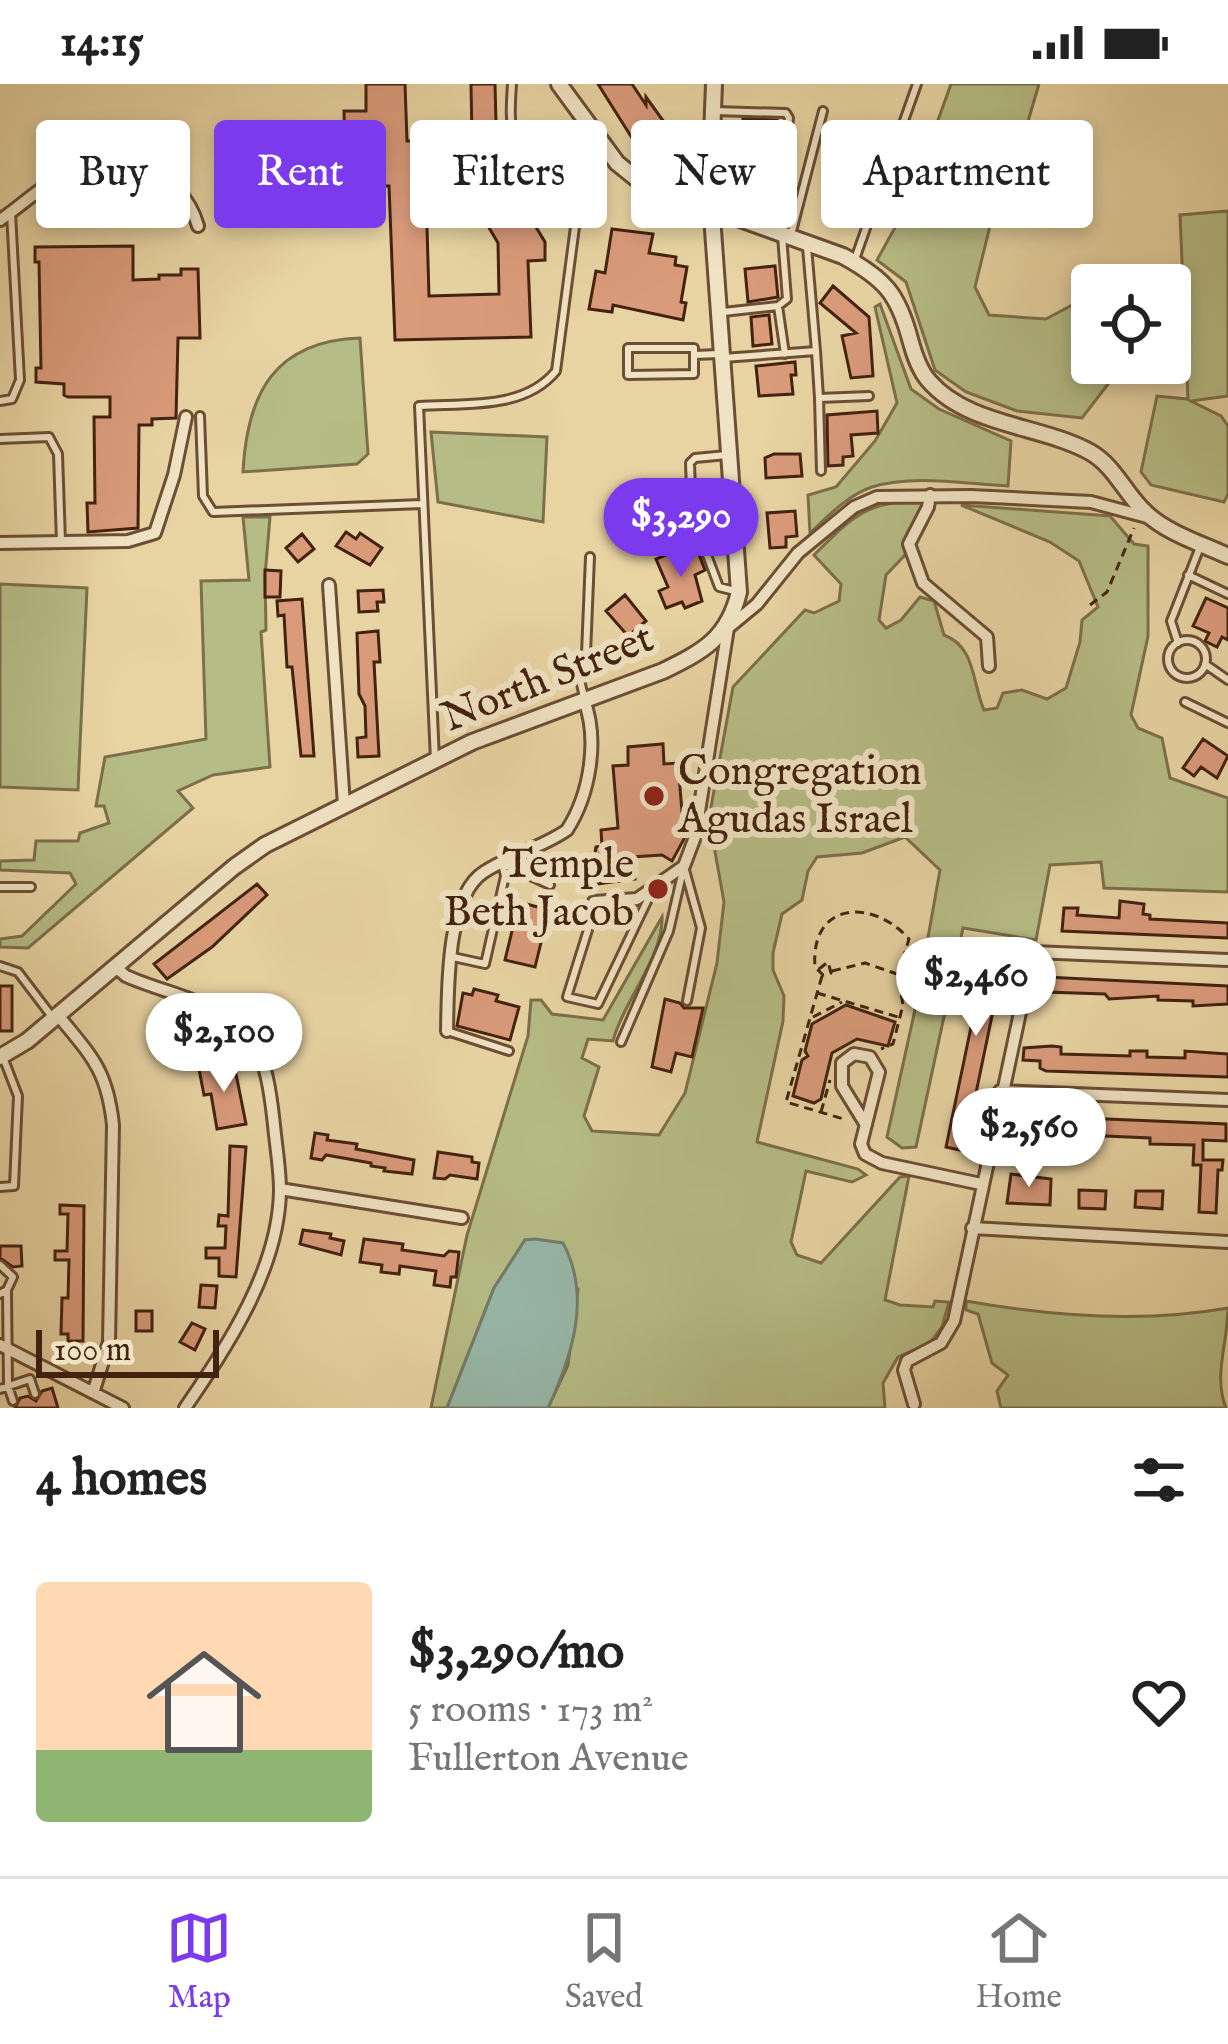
<!DOCTYPE html>
<meta charset="utf-8">
<style>
:root{--surface:#fff;--page:#f2f2f2;--text:#222;--muted:#767676;--line:#e0e0e0;--accent:#7c3aed}
body{margin:0;font-family:"IM FELL English",serif;background:var(--page);color:var(--text);height:100vh;display:flex;flex-direction:column;font-size:45px;white-space:nowrap}
*{box-sizing:border-box;margin:0}
p{font-size:39px;color:var(--muted)}
.icon{flex:none;width:66px;height:66px;fill:none;stroke:currentColor;stroke-width:2;stroke-linecap:round;stroke-linejoin:round}
.map{position:relative;height:1324px;overflow:hidden}
.sheet{display:flex;flex-direction:column;background:var(--surface);flex:1}
.sheet>*{flex:none}
.top-card{position:absolute;left:36px;top:36px;width:1158px;height:108px;display:flex;gap:24px}
.controls{position:absolute;left:1071px;top:180px;display:grid;gap:24px}
.controls a{display:grid;place-items:center;width:120px;height:120px;border-radius:12px;background:var(--surface);box-shadow:0 6px 18px #0003;font-size:60px}
.scale{position:absolute;left:36px;bottom:30px;width:183px;box-sizing:border-box;padding-left:12px;border:6px solid #432210;border-top:0;font-size:33px;line-height:42px;white-space:nowrap;color:#432210;-webkit-text-stroke:9px #f0e3c3;paint-order:stroke}
.price{position:absolute;translate:-50% -102px;padding:0 27px;border-radius:42px;background:#fff;color:#222;font-size:39px;line-height:78px;filter:drop-shadow(0 3px 6px #0008)}
.price::after{content:'';position:absolute;left:50%;top:72px;width:36px;height:27px;margin-left:-18px;background:inherit;clip-path:polygon(0 0,100% 0,50% 100%)}
.price.on{background:var(--accent);color:#fff}
ul{padding:0;list-style:none}
li{display:flex;align-items:center;gap:36px;height:300px;padding:0 36px}
li span{display:grid;place-items:center;flex:none;width:336px;height:240px;border-radius:12px;color:#555}
li>.icon{margin-inline-start:auto}
span .icon{width:144px;height:144px;fill:#fffc;stroke-width:1}
li b{font-size:51px}
h2{display:flex;justify-content:space-between;align-items:center;height:144px;padding:0 36px;font-size:51px}
.chip{padding:0 42px;border-radius:12px;background:var(--surface);box-shadow:0 6px 18px #0003;font-size:42px;line-height:108px}
.chip.on{background:var(--accent);color:#fff}
.status{display:flex;justify-content:space-between;align-items:center;height:84px;padding:0 60px;background:var(--surface);direction:ltr}
.status svg{height:33px;fill:currentColor}
.dock{display:flex;justify-content:space-around;align-items:center;height:168px;border-top:3px solid var(--line);background:var(--surface);font-size:33px;color:var(--muted)}
.dock a{display:grid;justify-items:center;gap:6px}
.dock .on{color:var(--accent)}
.map>svg:first-child{display:block}
.green{fill:#b6bc85;stroke:#7c6f4a;stroke-width:3}
.water{fill:#97b8a8;stroke:#757c6b;stroke-width:3}
.building{fill:#da9b7b;stroke:#432210;stroke-width:3;fill-rule:evenodd}
.lines{fill:none;stroke-linecap:round;stroke-linejoin:round}
.service-casing{stroke:#6c4e35;stroke-width:12}
.minor-casing{stroke:#6c4e35;stroke-width:16}
.tertiary-casing{stroke:#6c4e35;stroke-width:20}
.path{stroke:#432210;stroke-width:3;stroke-dasharray:9 6;stroke-linecap:butt}
.service{stroke:#f0e3c3;stroke-width:6}
.minor{stroke:#f0e3c3;stroke-width:10}
.tertiary{stroke:#f0e3c3;stroke-width:14}
.poi-dot{fill:#8f2418;stroke:#f0e3c3;stroke-width:4.5}
.labels{text-anchor:middle;dominant-baseline:central;stroke-width:12;stroke-linejoin:round;paint-order:stroke}
.street-label{font-size:42px;fill:#432210;stroke:#f0e3c3}
.poi-label{font-size:42px;fill:#432210;stroke:#f0e3c3;text-anchor:start}
</style>
<div class="status"><b>14:15</b><svg viewBox="0 0 49 12"><path d="M0 12V9h3v3zM5 12V6h3v6zM10 12V3h3v9zM15 12V0h3v12zM26 1h20v11H26zM47 4h2v5h-2z"/></svg></div>
<div class="map">
<svg width="1228" height="1324" viewBox="0 0 1228 1324">
<rect width="100%" height="100%" fill="#e8d4a3"/>
<filter id="stains"><feTurbulence type="fractalNoise" baseFrequency=".00167" numOctaves="4"/><feColorMatrix values="0 0 0 0 .2 0 0 0 0 .09 0 0 0 0 .02 0 0 0 .5 -.17"/></filter>
<radialGradient id="worn" r=".72"><stop offset=".6" stop-color="#630" stop-opacity="0"/><stop offset="1" stop-color="#630" stop-opacity=".3"/></radialGradient>
<path class="green" d="M951 0H1039L1017 75 991 138 975 203 989 231 1046 235 1072 221 1092 226V279H1114L1115 291 1082 334 1017 327 966 308 935 286 906 198 877 176 907 122Z
M1228 127V312L1191 317 1221 332 1228 342V410L1224 418 1151 401 1141 388 1157 312 1188 315 1180 131Z
M880 220 911 305 939 325 1011 357 1008 402C966 400 913 390 872 403 848 411 828 432 810 449L808 411 836 403 875 357 897 319 875 223Z
M360 254 368 370 357 380 243 388C247 310 274 257 360 254Z
M431 348 547 353 543 438 438 418Z
M920 416 923 425 906 457 905 471 886 491 879 536 886 544 901 536 920 513 934 517 944 551C976 563 972 599 984 626L997 624 1003 609 1022 606 1047 615 1066 604 1080 558 1082 536 1098 523 1079 477 1050 458 961 421 1110 432 1134 460 1148 462V552L1131 631 1138 644 1162 654 1170 694 1228 714V808L1104 804 1101 778 1050 781 1036 856 963 844 916 1063 902 1064 887 1053 916 921 940 786 905 753 862 769 817 773 808 787 802 816 782 830 773 869V886L784 912 783 937 757 1058 858 1085 866 1091 852 1098 806 1087 791 1158 797 1171 821 1179 900 1093 909 1092 885 1216 900 1221 933 1223 935 1217 949 1218 942 1243 930 1259 898 1273 883 1299 885 1324H548L568 1281 578 1205 525 1156 494 1204 447 1324H431L467 1151 528 952 531 916H541L552 930 603 936 662 833C664 871 623 918 613 957L588 955 582 974 599 983 584 1032 592 1047 659 1051 685 1009 717 879 724 818 709 734 733 603 805 526 814 529 839 517 841 500 814 471C852 433 865 418 920 416Z
M243 433H270L265 492 266 546 261 548 270 683 213 691 178 707 193 724 28 864 0 863V855L22 852 76 800 70 789 0 786V777L34 776 36 757H78L80 749 109 739 104 722H96L105 673 206 655 201 497 249 496Z
M0 500 87 504 78 706 0 703Z
M966 1217C1050 1232 1144 1239 1228 1224 1228 1258 1213 1292 1226 1324H1001L997 1307 1008 1291 992 1279 978 1230 966 1226Z"/>
<path class="water" d="M535 1155 563 1159C592 1213 572 1272 548 1324H447L494 1204 525 1156Z"/>
<path class="building" d="M366 0H405L407 57 472 56 471 0H495L497 79 545 158V176L528 177 531 253 395 256 389 102H346L344 27H366ZM468 108 498 159 499 210 429 212 426 109Z
M598 0H632L646 21V13L672 49 648 65 638 50 632 54Z
M743 35 777 36 775 90 740 89Z
M612 145 653 150 649 169 676 173 675 181 687 183 681 218 686 219 683 236 613 221 612 228 589 225 596 187 605 189Z
M133 162V196L159 195V191H181V185H198L200 254H178L176 334 152 335V341H139L138 444 88 448 87 419H95L94 333H110V313H68L64 311V300L36 298V284H41L39 178H35V163Z
M775 182 778 213 748 218 745 185Z
M833 202 869 233 873 292 851 294 842 252 856 249 820 219Z
M769 231 772 260 753 262 751 233Z
M795 278 796 291H791L793 310 759 312 756 282Z
M877 327 878 349 851 351 853 372 843 373V381L828 382 827 331Z
M774 370H800L802 392 766 394 765 374Z
M795 427 797 452 786 453V463L770 464 767 429Z
M346 448 356 455 360 449 382 464 370 481 336 462Z
M302 450 314 465 298 478 286 464Z
M673 468 677 477 698 468 705 486 695 491 702 517 685 524 682 518 666 524 659 507 668 503 656 475Z
M265 486 281 487 280 513H265Z
M383 506 384 518H377L378 527 359 528 358 507Z
M625 511 646 537 628 552 606 527Z
M1206 514 1228 524V556L1222 553 1217 563 1205 557 1209 549 1193 542Z
M302 515 314 672H301L292 583H287L284 531 278 532 277 517Z
M378 547 380 578H374L379 672 358 673 357 654 366 653 365 622 359 610 357 549Z
M1203 655 1228 672 1217 694 1201 683 1194 692 1183 684Z
M663 660 664 680 678 679 683 740 687 744 684 755 672 777 662 771 632 773 635 795 597 800 594 775 596 763 602 762 601 746 618 744 613 682 628 681V663Z
M257 800 267 811 212 863 167 895 154 880Z
M1120 817 1144 820 1143 830 1150 831V835L1228 839V854L1062 847 1064 824H1078L1077 831 1119 834Z
M519 818 549 826 535 883 505 876Z
M989 857 1004 860 1005 869 964 1067 946 1063 975 924 969 923 974 894 957 890 959 878 983 884Z
M1045 893 1228 902V920L1193 922V917L1158 916V912L1109 915 1105 910 1045 908Z
M0 902H12V947H0Z
M474 905 498 911 496 917 519 923 510 956 457 942 463 909 472 911Z
M665 915 680 919 684 924H703L692 973 676 969 671 988 652 983Z
M846 921 895 938 888 962 857 955 832 969 821 1015 814 1019 793 1012 802 976 808 972 805 967 812 940Z
M1052 962 1061 963V970L1130 972V967H1147V973L1185 974V967L1228 970V993L1046 987 1040 984V977L1023 976 1024 964Z
M234 980 246 1040 217 1045 211 1010 204 1011 199 985Z
M1011 1031 1226 1040V1057L1203 1056V1076H1223L1222 1086H1218L1216 1129 1199 1128 1201 1081H1193L1194 1061 1150 1060V1054L1059 1050H1049L1048 1057H1038V1049L1020 1048 1019 1055H1010Z
M315 1049 328 1051 327 1056 357 1060 356 1065 414 1076 412 1090 384 1087 385 1084 371 1082V1079L326 1071 322 1076 311 1074Z
M230 1062 246 1063 236 1193 219 1192V1174H206V1164H225L226 1142H218L219 1131 228 1132Z
M438 1068 472 1073V1078L479 1079 477 1095 450 1091 445 1095 434 1094Z
M1011 1090 1051 1095 1050 1121 1007 1119Z
M1079 1106 1106 1107 1105 1125 1079 1124Z
M1136 1107H1163L1162 1125 1135 1123Z
M60 1121 84 1122 83 1257H68V1250H61L62 1214H68L69 1176H55V1167H67L68 1130H60Z
M303 1146 331 1150 330 1154 344 1157 341 1171 300 1160Z
M364 1155 403 1160 402 1166 444 1172 449 1167 459 1168 456 1193H451L450 1203 434 1201 436 1187 400 1182 399 1190 381 1188 382 1181 360 1178Z
M0 1162H21L22 1182 13 1183 0 1174Z
M201 1201 217 1202 215 1224 199 1223Z
M136 1227H152V1247H136Z
M192 1239 205 1245 195 1266 180 1258Z
M52 1304 58 1324H15L20 1314 28 1312 36 1317 42 1307Z"/>
<g class="lines">
<defs>
<path id="service" d="M512 0C509 43 508 74 553 92L583 82
M714 27 786 29 789 34 780 126 774 145
M791 151 823 27
M807 163 816 267
M854 178 917 0
M778 222 785 270
M723 228 778 222 787 215 782 152
M694 271V264H628V291L694 290V271L719 270
M723 274 816 267 819 314
M0 317 12 315 20 296 11 129
M200 332 203 412 213 428 422 420
M0 355 49 353 58 370 61 458
M727 371 695 374 690 379 692 431 719 503 739 508
M821 387 819 314 869 312
M1188 491 1228 510
M1168 575a19 19 0 1 1 38 0a19 19 0 1 1-38 0Z
M1178 559 1171 537 1200 463
M1205 580 1228 596
M584 613 580 596 586 570 590 473
M1185 618 1228 639
M435 676 419 322C466 319 524 326 556 287L583 82 597 57
M685 786 701 844 687 917
M0 803H31
M597 817 567 913 598 920 652 807
M453 873 485 880 505 792 502 779 550 801
M0 882 18 888 53 934
M447 947 509 967
M621 958 669 847 683 786
M0 1103 14 1102 18 1012 3 973
M0 1181 13 1193 7 1206
M0 1210 7 1206 8 1302 13 1317
M0 1305 30 1295 35 1310"/>
<path id="minor" d="M0 136C21 122 39 104 61 92 113 65 181 82 198 142
M930 411 928 423 909 460 923 499 987 553 989 582
M0 459 128 457 155 449 174 391 186 333
M329 501 344 721
M594 818 637 815 684 782 695 753 728 544 757 520 798 469 854 423 877 413 971 412 1091 418 1147 433
M114 882 126 892C166 910 222 918 250 953 267 975 271 1014 274 1041 276 1063 280 1085 280 1106 279 1185 228 1261 185 1324
M57 930C91 972 107 985 113 1041L109 1258 94 1306
M447 947C448 907 446 812 484 788 510 771 541 764 567 746 590 710 599 656 584 616
M1000 1007 1228 1016
M866 1041 842 1002V979L854 970 870 973 879 988 861 1060 865 1070 882 1079 981 1100
M280 1105 462 1134
M972 1144 1228 1158
M0 1261 123 1324
M914 1320 904 1286 907 1277 941 1259 954 1237 1033 868 1228 876"/>
<path id="tertiary" d="M559 0 617 79 643 100 843 172C885 195 898 210 910 255 914 270 919 286 929 297 968 342 1041 341 1090 368 1115 382 1125 410 1146 429 1167 449 1202 460 1228 472
M0 973 27 957 234 783 265 761 472 658 663 587C704 567 728 554 739 508L710 104 714 0"/>
</defs>
<use href="#service" class="service-casing"/>
<use href="#minor" class="minor-casing"/>
<use href="#tertiary" class="tertiary-casing"/>
<path class="path" d="M1090 521 1107 508 1134 444
M819 885 828 878 831 889 823 891 815 883C810 817 873 814 909 855L898 891 903 921 893 960 881 965
M832 887 865 879 897 890
M822 892 786 1018 847 1036
M817 909 898 933
M813 933 842 918
M821 1028 830 996"/>
<use href="#service" class="service"/>
<use href="#minor" class="minor"/>
<use href="#tertiary" class="tertiary"/>
</g>
<g class="poi-dot">
<circle cx="654" cy="712" r="12"/>
<circle cx="658" cy="805" r="12"/>
</g>
<g class="labels">
<g class="street-label">
<text transform="translate(548 595) rotate(-22)">North Street</text>
</g>
<g class="poi-label">
<text x="678" y="688">Congregation<tspan x="678" dy="48">Agudas Israel</tspan></text>
<text x="634" y="781" text-anchor="end">Temple<tspan x="634" dy="48">Beth Jacob</tspan></text>
</g>
</g>
<rect width="100%" height="100%" filter="url(#stains)"/>
<rect width="100%" height="100%" fill="url(#worn)"/>
</svg>
<div class="controls">
<a><svg class="icon" aria-label="locate" viewBox="0 0 24 24"><circle cx="12" cy="12" r="6"/><path d="M12 2v4M12 18v4M2 12h4M18 12h4"/></svg></a>
</div>
<div class="scale">100 m</div>
<b class="price on" style="left:681px;top:496px">$3,290</b>
<b class="price" style="left:976px;top:955px">$2,460</b>
<b class="price" style="left:224px;top:1011px">$2,100</b>
<b class="price" style="left:1029px;top:1106px">$2,560</b>
<div class="top-card">
<a class="chip">Buy</a>
<a class="chip on">Rent</a>
<a class="chip">Filters</a>
<a class="chip">New</a>
<a class="chip">Apartment</a>
</div>
</div>
<section class="sheet">
<h2>4 homes<svg class="icon" aria-label="filters" viewBox="0 0 24 24"><path d="M4 7h16M4 17h16"/><circle cx="9" cy="7" r="2"/><circle cx="15" cy="17" r="2"/></svg></h2>
<ul>
<li><span style="background:linear-gradient(#ffd9b3 70%,#8fb573 0)"><svg class="icon" aria-label="home" viewBox="0 0 24 24"><path d="M3 11l9-7 9 7M6 9v11h12V9"/></svg></span><div><b>$3,290/mo</b><p>5 rooms · 173 m²</p><p>Fullerton Avenue</p></div><svg class="icon" aria-label="heart" viewBox="0 0 24 24"><path d="M12 20l-8-8c-3-5 5-10 8-4 3-6 11-1 8 4z"/></svg></li>
</ul>
</section>
<nav class="dock">
<a class="on"><svg class="icon" aria-label="map" viewBox="0 0 24 24"><path d="M3 6l6-2 6 2 6-2v14l-6 2-6-2-6 2zM9 4v14M15 6v14"/></svg>Map</a>
<a><svg class="icon" aria-label="saved" viewBox="0 0 24 24"><path d="M7 4h10v16l-5-4-5 4z"/></svg>Saved</a>
<a><svg class="icon" aria-label="home" viewBox="0 0 24 24"><path d="M3 11l9-7 9 7M6 9v11h12V9"/></svg>Home</a>
</nav>
